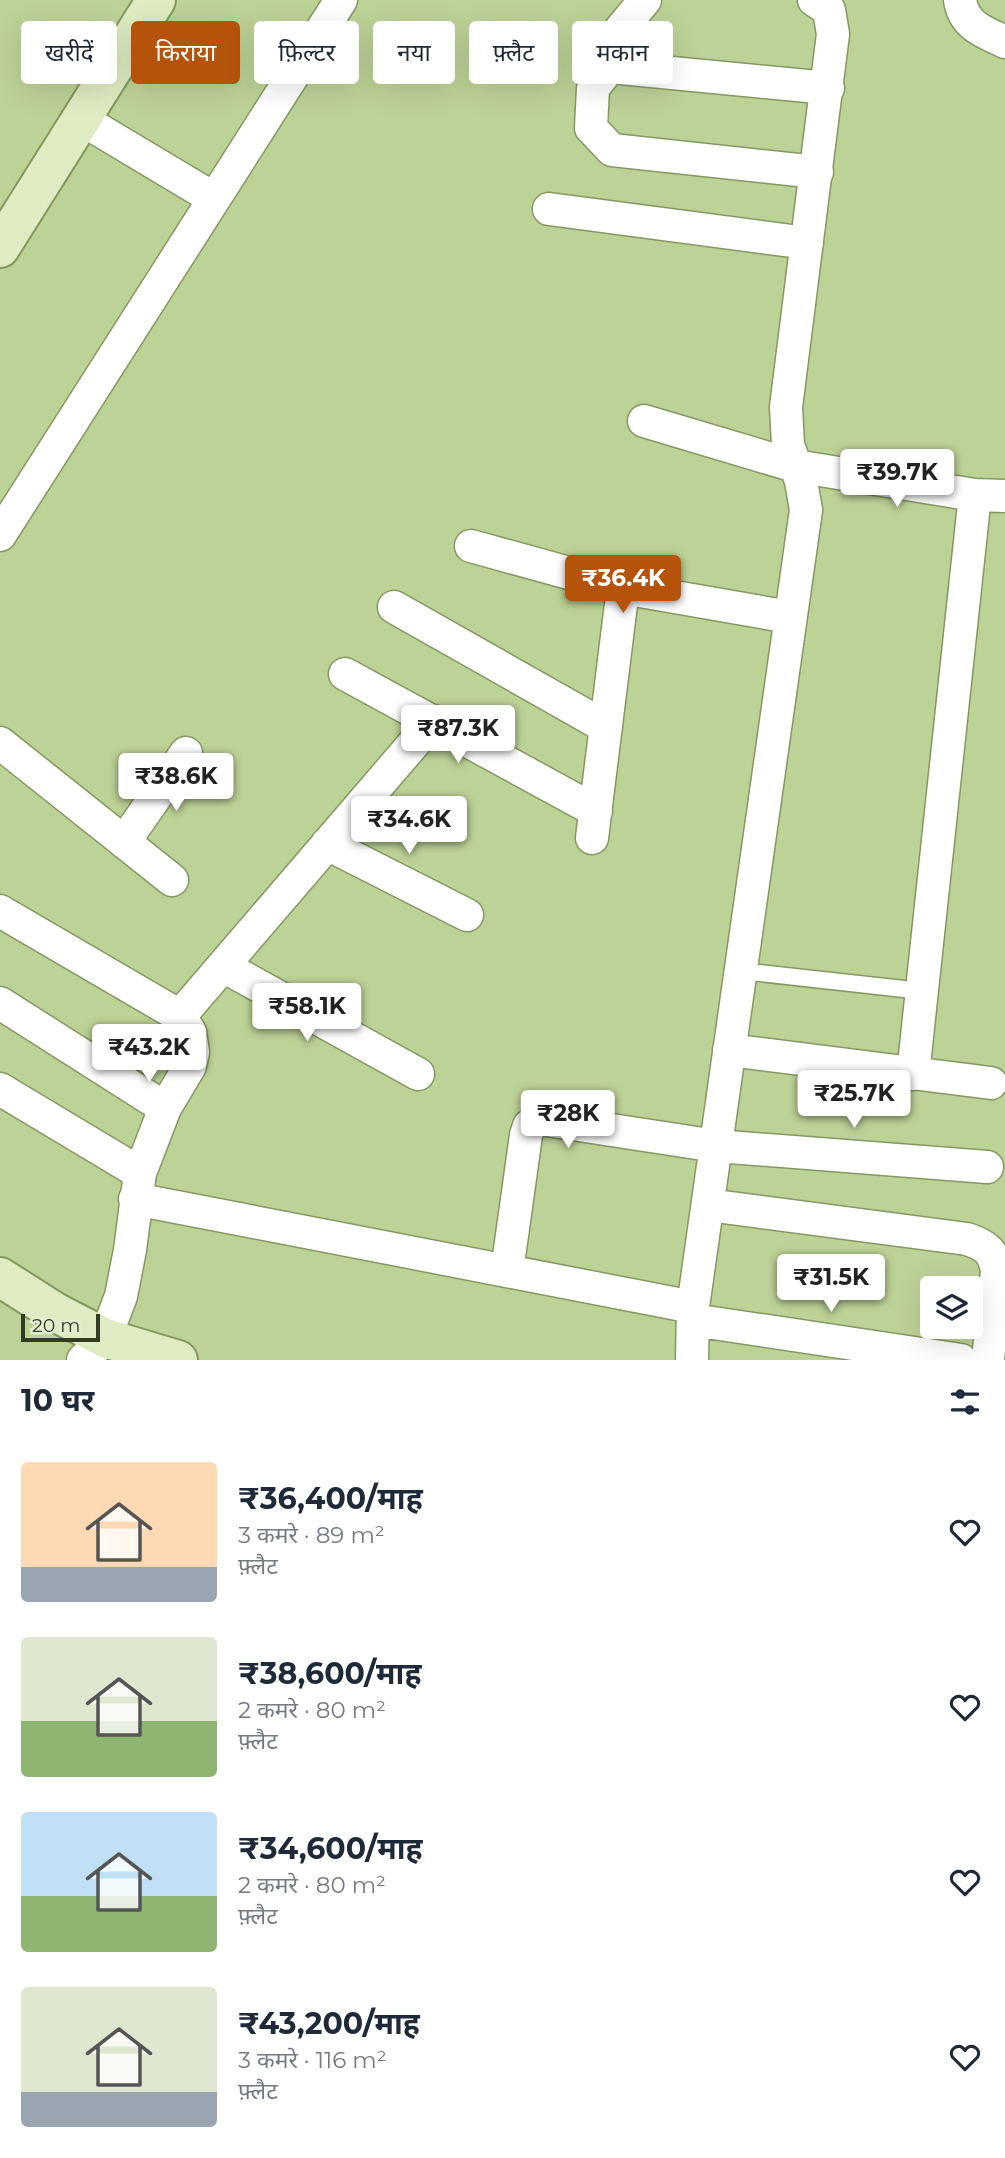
<!DOCTYPE html>
<html lang="hi">
<meta charset="utf-8">
<style>
:root{--surface:#fff;--page:#f6f6f7;--text:#1f2937;--muted:#747a83;--accent:#b45309}
body{margin:0;font-family:Montserrat,"Noto Sans Devanagari",sans-serif;background:var(--page);color:var(--text);height:100vh;display:flex;flex-direction:column;font-size:26px;white-space:nowrap}
*{box-sizing:border-box;margin:0}
p{font-size:23px;color:var(--muted)}
.icon{flex:none;width:38px;height:38px;fill:none;stroke:currentColor;stroke-width:2;stroke-linecap:round;stroke-linejoin:round}
.map{position:relative;height:1360px;overflow:hidden}
.details{display:flex;flex-direction:column;background:var(--surface);flex:1}
.details>*{flex:none}
.guide{position:absolute;left:21px;top:21px;width:964px;height:63px;display:flex;gap:14px}
.fabs{position:absolute;left:920px;top:1276px;display:grid;gap:14px}
.fabs a{display:grid;place-items:center;width:63px;height:63px;border-radius:7px;background:var(--surface);box-shadow:0 7px 28px #0002;font-size:35px}
.scale{position:absolute;left:21px;bottom:18px;width:79px;box-sizing:border-box;padding-left:7px;border:4px solid #323b23;border-top:0;font-size:19px;line-height:24px;white-space:nowrap;color:#323b23;-webkit-text-stroke:5px #e3eed0;paint-order:stroke}
.price{position:absolute;translate:-50% -60px;padding:0 16px;border-radius:7px;background:#fff;color:#222;font-size:23px;line-height:46px;filter:drop-shadow(0 2px 4px #0008)}
.price::after{content:'';position:absolute;left:50%;top:42px;width:21px;height:16px;margin-left:-10px;background:inherit;clip-path:polygon(0 0,100% 0,50% 100%)}
.price.on{background:var(--accent);color:#fff}
ul{padding:0;list-style:none}
li{display:flex;align-items:center;gap:21px;height:175px;padding:0 21px}
li span{display:grid;place-items:center;flex:none;width:196px;height:140px;border-radius:7px;color:#555}
li>.icon{margin-inline-start:auto}
span .icon{width:84px;height:84px;fill:#fffc;stroke-width:1}
li b{font-size:30px}
h2{display:flex;justify-content:space-between;align-items:center;height:84px;padding:0 21px;font-size:30px}
.pill{padding:0 24px;border-radius:7px;background:var(--surface);box-shadow:0 7px 28px #0002;font-size:24px;line-height:63px}
.pill.on{background:var(--accent);color:#fff}
.map>svg:first-child{display:block}
.lines{fill:none;stroke-linecap:round;stroke-linejoin:round}
.lane-casing{stroke:#859860;stroke-width:19}
.street-casing{stroke:#859860;stroke-width:35}
.secondary-casing{stroke:#859860;stroke-width:42}
.lane{stroke:#fff;stroke-width:16}
.street{stroke:#fff;stroke-width:32}
.secondary{stroke:#dfebc0;stroke-width:38}
</style>
<div class="map">
<svg width="1005" height="1360" viewBox="0 0 1005 1360">
<rect width="100%" height="100%" fill="#bdd297"/>
<g class="lines">
<defs>
<path id="lane" d="M741 971 922 991"/>
<path id="street" d="M645 0 610 42V67L593 88 591 128 612 150 817 172
M960 0C964 26 984 32 1005 42
M610 67 828 88
M81 119 213 198
M549 209 807 243
M644 421 795 466 975 495 1005 496
M0 535 341 0
M471 546 623 588 790 617
M394 607 606 727
M345 674 596 811
M0 743 172 880
M592 838 623 588
M124 842 186 753
M327 844 467 915
M0 911 180 1016 190 1032 193 1052 190 1066 165 1108 140 1173 130 1250 121 1296 105 1338 83 1360
M223 966 418 1074
M0 1003 165 1108
M180 1016 433 721
M729 1050 991 1083
M913 1074 975 495
M0 1089 140 1173
M135 1199 693 1307
M708 1205 967 1239C985 1245 994 1251 997 1271L988 1360
M507 1271 526 1135 529 1126 540 1119 716 1146 987 1167
M693 1320 961 1360
M692 1360 693 1307 806 510 801 481 788 445 786 407 833 34 829 10 814 0"/>
<path id="secondary" d="M0 248 156 0
M0 1277 55 1312 105 1338 178 1360"/>
</defs>
<use href="#lane" class="lane-casing"/>
<use href="#street" class="street-casing"/>
<use href="#secondary" class="secondary-casing"/>
<use href="#lane" class="lane"/>
<use href="#street" class="street"/>
<use href="#secondary" class="secondary"/>
</g>
</svg>
<div class="fabs">
<a><svg class="icon" aria-label="layers" viewBox="0 0 24 24"><path d="M12 4l9 5-9 5-9-5zM3 14l9 5 9-5"/></svg></a>
</div>
<div class="scale">20 m</div>
<b class="price" style="left:897px;top:509px">₹39.7K</b>
<b class="price on" style="left:623px;top:615px">₹36.4K</b>
<b class="price" style="left:458px;top:765px">₹87.3K</b>
<b class="price" style="left:176px;top:813px">₹38.6K</b>
<b class="price" style="left:409px;top:856px">₹34.6K</b>
<b class="price" style="left:307px;top:1043px">₹58.1K</b>
<b class="price" style="left:149px;top:1084px">₹43.2K</b>
<b class="price" style="left:854px;top:1130px">₹25.7K</b>
<b class="price" style="left:568px;top:1150px">₹28K</b>
<b class="price" style="left:831px;top:1314px">₹31.5K</b>
<div class="guide">
<a class="pill">खरीदें</a>
<a class="pill on">किराया</a>
<a class="pill">फ़िल्टर</a>
<a class="pill">नया</a>
<a class="pill">फ़्लैट</a>
<a class="pill">मकान</a>
</div>
</div>
<section class="details">
<h2>10 घर<svg class="icon" aria-label="filters" viewBox="0 0 24 24"><path d="M4 7h16M4 17h16"/><circle cx="9" cy="7" r="2"/><circle cx="15" cy="17" r="2"/></svg></h2>
<ul>
<li><span style="background:linear-gradient(#ffd9b3 75%,#9aa5b1 0)"><svg class="icon" aria-label="home" viewBox="0 0 24 24"><path d="M3 11l9-7 9 7M6 9v11h12V9"/></svg></span><div><b>₹36,400/माह</b><p>3 कमरे · 89 m²</p><p>फ़्लैट</p></div><svg class="icon" aria-label="heart" viewBox="0 0 24 24"><path d="M12 20l-8-8c-3-5 5-10 8-4 3-6 11-1 8 4z"/></svg></li>
<li><span style="background:linear-gradient(#dfe7d0 60%,#8fb573 0)"><svg class="icon" aria-label="home" viewBox="0 0 24 24"><path d="M3 11l9-7 9 7M6 9v11h12V9"/></svg></span><div><b>₹38,600/माह</b><p>2 कमरे · 80 m²</p><p>फ़्लैट</p></div><svg class="icon" aria-label="heart" viewBox="0 0 24 24"><path d="M12 20l-8-8c-3-5 5-10 8-4 3-6 11-1 8 4z"/></svg></li>
<li><span style="background:linear-gradient(#bfe0f5 60%,#8fb573 0)"><svg class="icon" aria-label="home" viewBox="0 0 24 24"><path d="M3 11l9-7 9 7M6 9v11h12V9"/></svg></span><div><b>₹34,600/माह</b><p>2 कमरे · 80 m²</p><p>फ़्लैट</p></div><svg class="icon" aria-label="heart" viewBox="0 0 24 24"><path d="M12 20l-8-8c-3-5 5-10 8-4 3-6 11-1 8 4z"/></svg></li>
<li><span style="background:linear-gradient(#dfe7d0 75%,#9aa5b1 0)"><svg class="icon" aria-label="home" viewBox="0 0 24 24"><path d="M3 11l9-7 9 7M6 9v11h12V9"/></svg></span><div><b>₹43,200/माह</b><p>3 कमरे · 116 m²</p><p>फ़्लैट</p></div><svg class="icon" aria-label="heart" viewBox="0 0 24 24"><path d="M12 20l-8-8c-3-5 5-10 8-4 3-6 11-1 8 4z"/></svg></li>
</ul>
</section>
